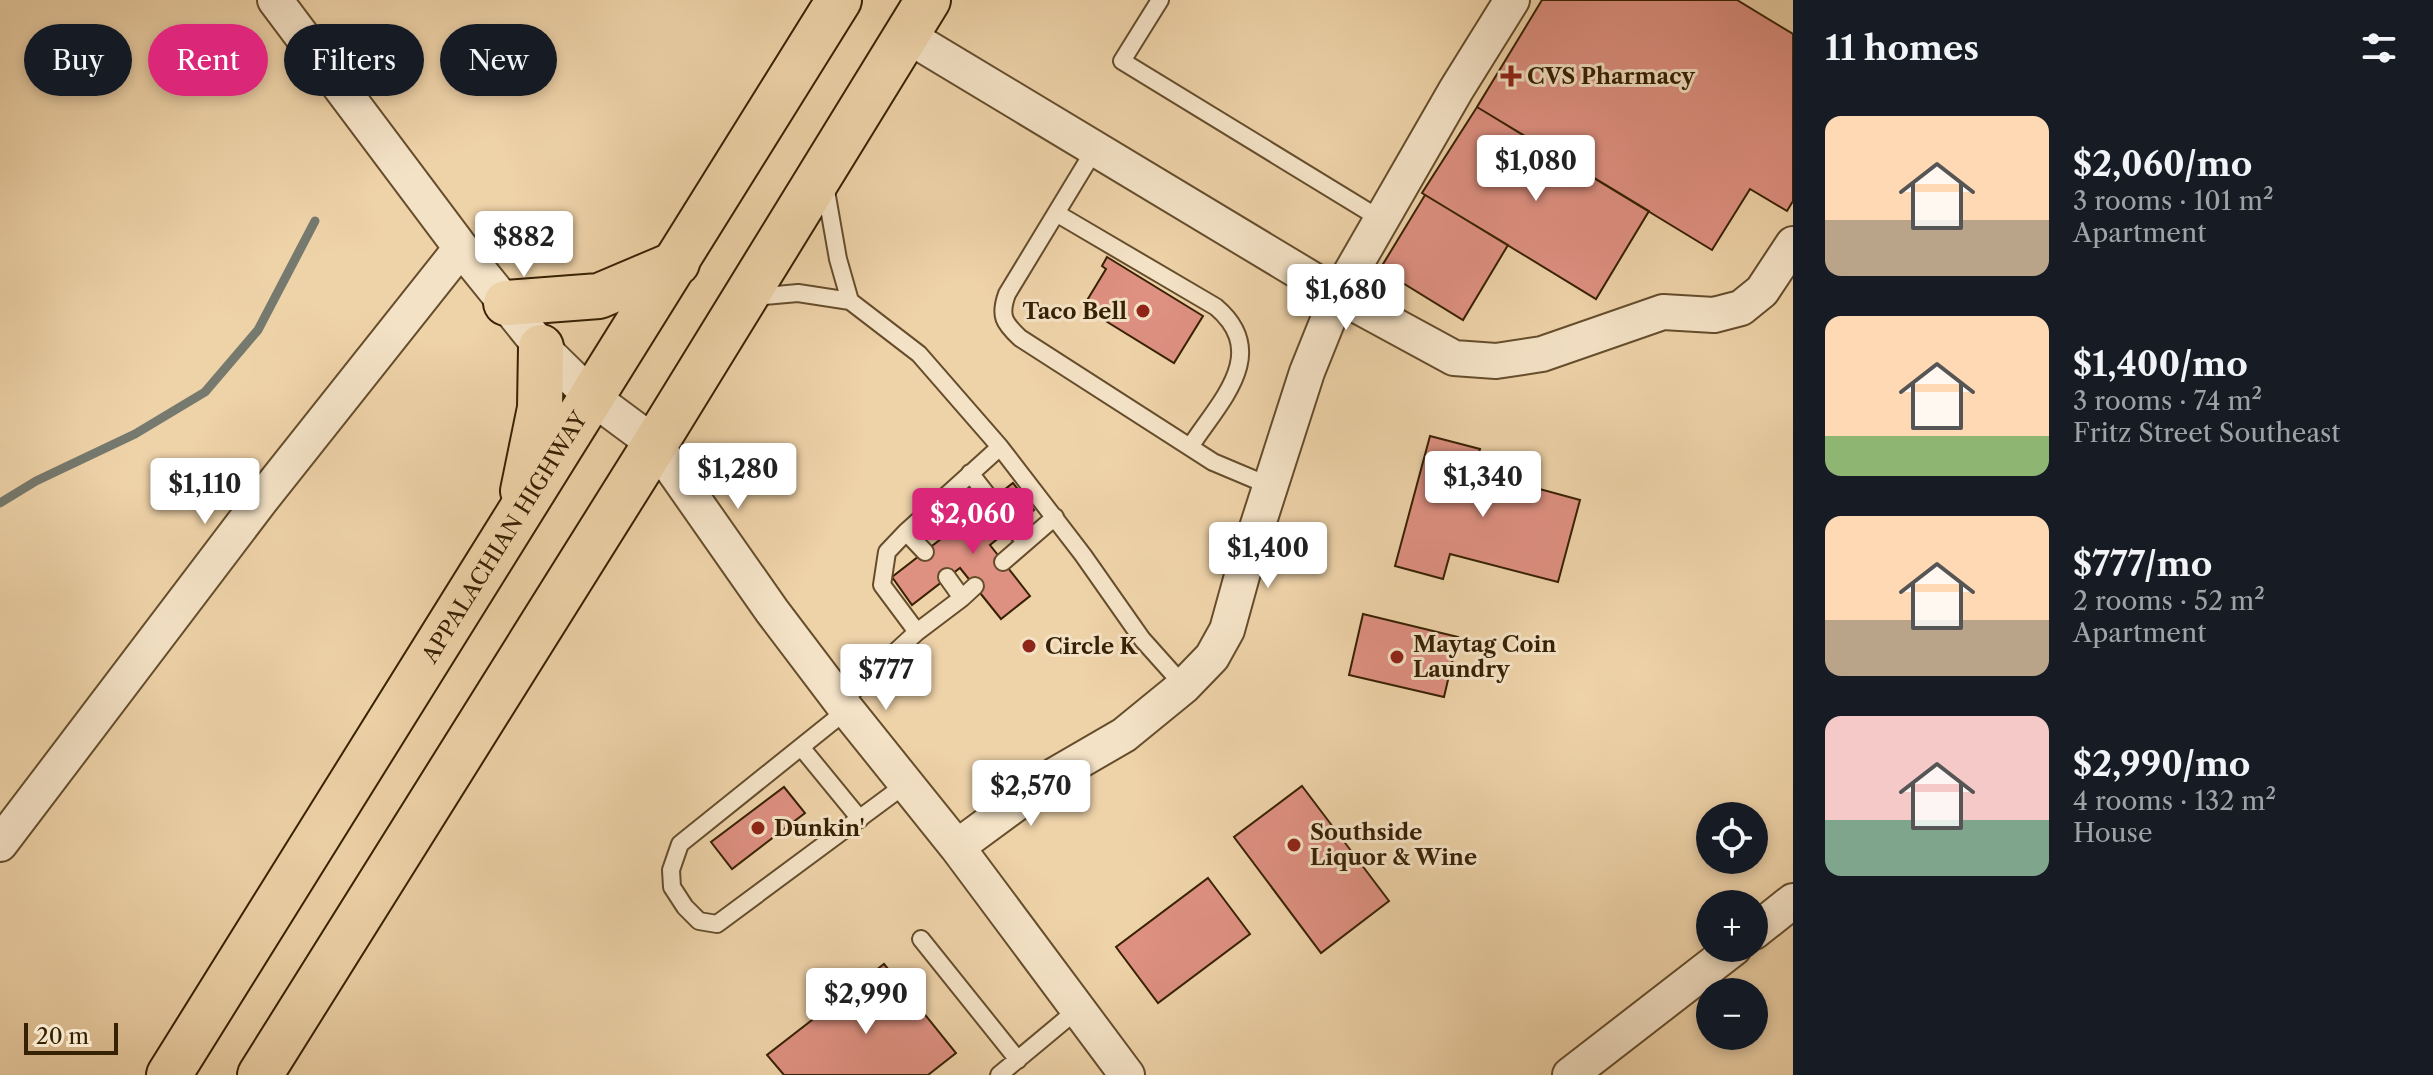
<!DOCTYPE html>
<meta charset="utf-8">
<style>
:root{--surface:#171b24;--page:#20242c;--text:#f1f3f6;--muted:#9ea1a6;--accent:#db2777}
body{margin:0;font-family:"Libre Caslon Text",serif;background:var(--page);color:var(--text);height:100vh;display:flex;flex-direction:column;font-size:30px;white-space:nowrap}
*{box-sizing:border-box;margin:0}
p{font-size:26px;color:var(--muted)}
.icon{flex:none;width:44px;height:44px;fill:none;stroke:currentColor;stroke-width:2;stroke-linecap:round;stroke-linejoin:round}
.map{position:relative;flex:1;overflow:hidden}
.sheet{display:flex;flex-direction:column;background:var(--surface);width:640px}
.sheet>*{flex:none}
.hud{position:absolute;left:24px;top:24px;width:760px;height:72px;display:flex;gap:16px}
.tools{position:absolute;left:1696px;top:802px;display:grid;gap:16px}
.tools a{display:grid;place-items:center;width:72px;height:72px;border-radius:50%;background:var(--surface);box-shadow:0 4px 12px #0003;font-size:40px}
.scale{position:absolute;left:24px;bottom:20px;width:94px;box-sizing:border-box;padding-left:8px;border:4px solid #372103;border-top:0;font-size:22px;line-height:28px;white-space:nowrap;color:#372103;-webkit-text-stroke:6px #f4e2c6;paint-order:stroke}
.price{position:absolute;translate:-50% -68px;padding:0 18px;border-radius:8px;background:#fff;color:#222;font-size:26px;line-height:52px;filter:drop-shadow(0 2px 4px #0008)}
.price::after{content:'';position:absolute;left:50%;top:48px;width:24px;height:18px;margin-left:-12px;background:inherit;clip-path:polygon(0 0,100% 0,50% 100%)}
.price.selected{background:var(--accent);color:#fff}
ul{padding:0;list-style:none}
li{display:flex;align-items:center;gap:24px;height:200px;padding:0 32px}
li span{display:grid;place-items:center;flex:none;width:224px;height:160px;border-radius:16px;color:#555}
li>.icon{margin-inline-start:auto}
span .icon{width:96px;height:96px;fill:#fffc;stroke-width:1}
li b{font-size:34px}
h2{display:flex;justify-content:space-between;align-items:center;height:96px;padding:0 32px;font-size:34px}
.tag{padding:0 28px;border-radius:36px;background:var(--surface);box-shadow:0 4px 12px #0003;font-size:28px;line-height:72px}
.tag.selected{background:var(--accent);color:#fff}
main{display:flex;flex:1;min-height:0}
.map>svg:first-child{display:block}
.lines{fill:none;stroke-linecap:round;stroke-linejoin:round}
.stream{stroke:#75796e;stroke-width:9}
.building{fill:#de9081;stroke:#372103;stroke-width:2}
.lane-casing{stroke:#654d2c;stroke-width:20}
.street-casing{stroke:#654d2c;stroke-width:38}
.highway-casing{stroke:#372103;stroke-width:48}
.lane{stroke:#f4e2c6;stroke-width:16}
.street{stroke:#f4e2c6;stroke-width:34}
.highway{stroke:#eed2a8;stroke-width:44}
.poi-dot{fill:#8f2418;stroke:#f4e2c6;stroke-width:3}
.labels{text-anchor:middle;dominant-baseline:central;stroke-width:6;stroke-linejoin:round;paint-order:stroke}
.poi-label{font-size:22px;font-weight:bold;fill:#372103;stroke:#f4e2c6;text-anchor:start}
.street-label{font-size:22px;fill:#372103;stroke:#f4e2c6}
</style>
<main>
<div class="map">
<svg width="1793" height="1075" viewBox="0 0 1793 1075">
<rect width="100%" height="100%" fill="#eed2a8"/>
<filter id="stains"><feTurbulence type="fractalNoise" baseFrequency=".0025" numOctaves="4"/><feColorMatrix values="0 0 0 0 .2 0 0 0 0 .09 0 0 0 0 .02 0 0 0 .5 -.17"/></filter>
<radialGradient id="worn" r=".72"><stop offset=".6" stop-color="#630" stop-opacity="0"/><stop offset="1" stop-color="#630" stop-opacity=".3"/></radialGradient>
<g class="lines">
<path class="stream" d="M0 503 36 481 135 434 205 392 258 330 315 221"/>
</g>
<path class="building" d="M1542 0H1737L1793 34V201L1787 211 1750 189 1712 250 1477 107Z
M1477 107 1649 211 1596 299 1422 193Z
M1425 195 1508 245 1463 320 1380 269Z
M1107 257 1203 316 1174 363 1083 307 1106 269 1102 266Z
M1430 436 1480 449 1474 471 1580 500 1558 582 1450 554 1443 579 1395 566Z
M1013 483 1034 510 990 545 1030 596 1001 619 960 568 912 605 892 577Z
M1363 614 1458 637 1444 697 1349 675Z
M1302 786 1389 901 1321 953 1234 837Z
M784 787 805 813 732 869 711 842Z
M1208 878 1250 934 1158 1003 1116 947Z
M884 964 956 1053 928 1075H784L767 1055Z"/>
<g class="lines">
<defs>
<path id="lane" d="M1160 0 1122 61 1382 220
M1095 149 1007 294C999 316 1004 323 1020 338L1213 462 1270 486
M825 185 838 259 850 301
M1056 213 1216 307C1271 354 1219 402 1190 447
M753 297 798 293 850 301 919 354 1000 447 1083 555 1142 639 1184 686
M970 473 991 500
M934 506 953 530
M1013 527 1025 542
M906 532 925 552
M1003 562 1055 517
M962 598 975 586
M917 632 962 598 947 577
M841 702 917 632 882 585 887 552 906 532 1000 447
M847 710 680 844 671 870 672 887 685 907 699 921 717 924 906 784
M801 747 860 819
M921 939 1018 1060
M999 1075 1077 1010"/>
<path id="street" d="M275 0 461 248 541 347 593 398 655 444 772 611 847 710 957 847 1127 1075
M906 35 1338 295 1454 358 1496 361 1542 354 1663 312 1714 315 1741 308 1762 291 1793 244
M0 844 261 500 461 248
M957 847 1055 775 1124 735 1184 686 1212 657 1227 630 1245 565 1307 372 1338 295 1456 90 1512 0
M1754 932 1793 901
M1570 1075 1734 948"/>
<g id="highway">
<path d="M506 303 599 296 677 263"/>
<path d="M523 491 540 408 541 347"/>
<path id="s1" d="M169 1075 839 0"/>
<path d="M260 1075 655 444 928 0"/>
</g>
</defs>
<use href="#lane" class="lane-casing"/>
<use href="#street" class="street-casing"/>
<use href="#highway" class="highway-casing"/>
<use href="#lane" class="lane"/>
<use href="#street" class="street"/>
<use href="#highway" class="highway"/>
</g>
<g class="poi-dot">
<path d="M1507 64h8v8h8v8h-8v8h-8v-8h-8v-8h8z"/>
<circle cx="1143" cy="311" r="8"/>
<circle cx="1029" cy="646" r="8"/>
<circle cx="1397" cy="657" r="8"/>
<circle cx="758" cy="828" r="8"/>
<circle cx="1294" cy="845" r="8"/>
</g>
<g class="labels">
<g class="poi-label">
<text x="1527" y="76">CVS Pharmacy</text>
<text x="1127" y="311" text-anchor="end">Taco Bell</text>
<text x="1413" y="644">Maytag Coin<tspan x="1413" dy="25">Laundry</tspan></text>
<text x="1045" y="646">Circle K</text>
<text x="774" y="828">Dunkin'</text>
<text x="1310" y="832">Southside<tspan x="1310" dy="25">Liquor &amp; Wine</tspan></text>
</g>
<g class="street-label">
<text stroke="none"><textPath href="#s1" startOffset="634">APPALACHIAN HIGHWAY</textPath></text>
</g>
</g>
<rect width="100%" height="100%" filter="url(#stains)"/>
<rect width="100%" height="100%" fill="url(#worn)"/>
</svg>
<div class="tools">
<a><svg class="icon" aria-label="locate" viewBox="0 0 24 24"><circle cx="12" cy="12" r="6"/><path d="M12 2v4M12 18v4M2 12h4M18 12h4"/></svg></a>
<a>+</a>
<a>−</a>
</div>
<div class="scale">20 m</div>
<b class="price" style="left:1536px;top:203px">$1,080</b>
<b class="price" style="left:524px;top:279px">$882</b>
<b class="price" style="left:1346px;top:332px">$1,680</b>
<b class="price" style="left:738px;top:511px">$1,280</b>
<b class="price" style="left:1483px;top:519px">$1,340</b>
<b class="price" style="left:205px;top:526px">$1,110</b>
<b class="price selected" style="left:973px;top:556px">$2,060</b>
<b class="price" style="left:1268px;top:590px">$1,400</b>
<b class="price" style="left:886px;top:712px">$777</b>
<b class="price" style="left:1031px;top:828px">$2,570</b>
<b class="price" style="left:866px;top:1036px">$2,990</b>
<div class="hud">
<a class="tag">Buy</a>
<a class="tag selected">Rent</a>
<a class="tag">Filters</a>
<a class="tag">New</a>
</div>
</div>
<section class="sheet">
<h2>11 homes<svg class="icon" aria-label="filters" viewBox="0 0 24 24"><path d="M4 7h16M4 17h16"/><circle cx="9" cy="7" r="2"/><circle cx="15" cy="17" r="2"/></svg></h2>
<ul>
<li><span style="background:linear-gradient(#ffd9b3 65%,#b9a48a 0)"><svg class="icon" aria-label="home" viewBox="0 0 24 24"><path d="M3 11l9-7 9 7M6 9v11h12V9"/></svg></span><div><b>$2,060/mo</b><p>3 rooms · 101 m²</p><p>Apartment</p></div></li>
<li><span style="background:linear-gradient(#ffd9b3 75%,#8fb573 0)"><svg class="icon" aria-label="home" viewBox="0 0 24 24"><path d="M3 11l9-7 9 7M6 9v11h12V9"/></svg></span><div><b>$1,400/mo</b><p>3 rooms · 74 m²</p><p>Fritz Street Southeast</p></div></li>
<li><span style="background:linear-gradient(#ffd9b3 65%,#b9a48a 0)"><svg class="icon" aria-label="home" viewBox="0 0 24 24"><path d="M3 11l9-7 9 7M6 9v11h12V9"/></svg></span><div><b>$777/mo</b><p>2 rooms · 52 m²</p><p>Apartment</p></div></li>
<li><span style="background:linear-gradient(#f6c9c9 65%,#7fa58c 0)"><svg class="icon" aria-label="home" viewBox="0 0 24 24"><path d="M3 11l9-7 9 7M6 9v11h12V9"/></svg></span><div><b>$2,990/mo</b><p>4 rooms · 132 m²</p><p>House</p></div></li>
</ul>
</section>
</main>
